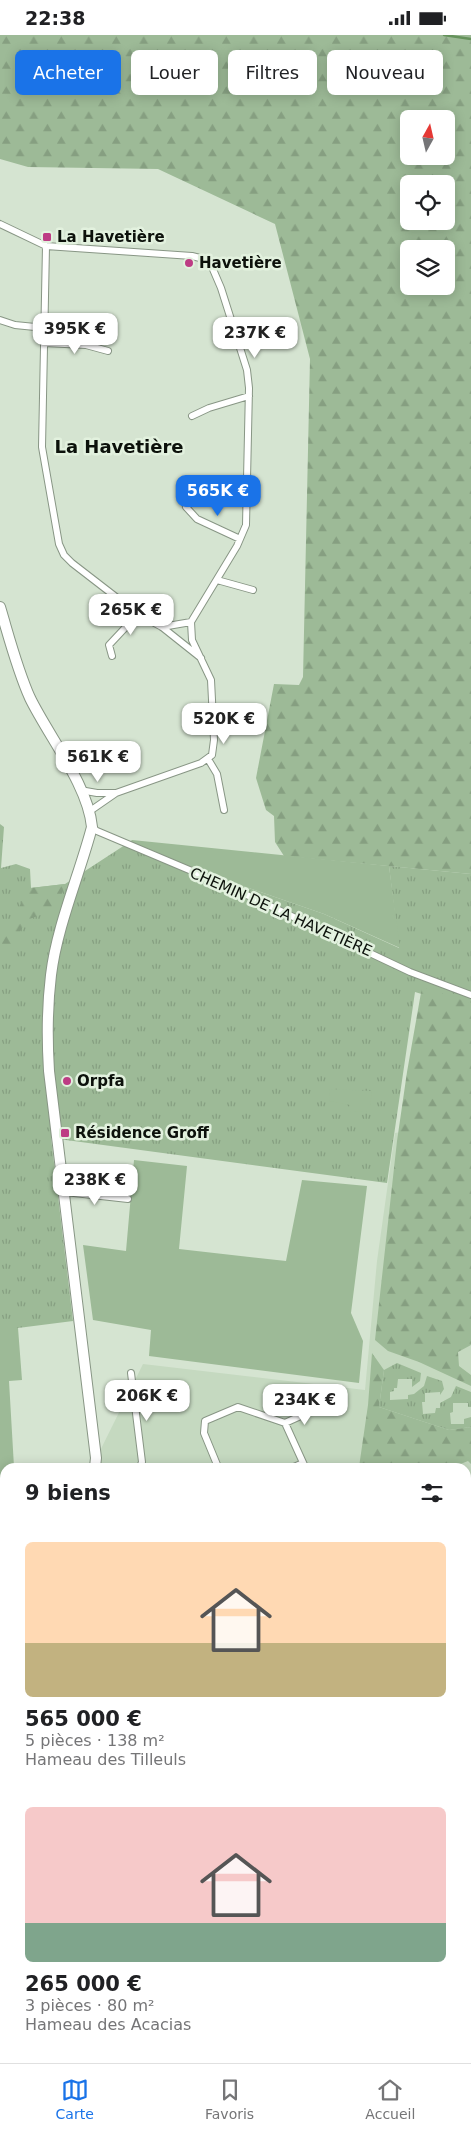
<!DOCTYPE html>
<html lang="fr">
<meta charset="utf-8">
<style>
:root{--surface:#fff;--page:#f2f2f2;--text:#202124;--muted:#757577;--line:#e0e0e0;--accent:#1a73e8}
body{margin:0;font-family:"DejaVu Sans",sans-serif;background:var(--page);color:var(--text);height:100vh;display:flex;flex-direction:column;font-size:19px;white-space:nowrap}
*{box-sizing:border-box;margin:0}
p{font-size:16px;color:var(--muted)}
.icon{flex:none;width:28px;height:28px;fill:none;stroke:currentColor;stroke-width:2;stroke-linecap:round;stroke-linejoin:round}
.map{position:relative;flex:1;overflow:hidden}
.details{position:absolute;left:0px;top:1428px;width:471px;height:601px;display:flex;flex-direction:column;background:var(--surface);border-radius:15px 15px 0 0;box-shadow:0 2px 12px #0003}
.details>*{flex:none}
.guide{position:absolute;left:15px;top:15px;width:441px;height:45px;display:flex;gap:10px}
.needle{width:32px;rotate:8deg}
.buttons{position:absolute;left:400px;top:75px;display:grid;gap:10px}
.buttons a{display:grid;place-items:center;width:55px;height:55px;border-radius:8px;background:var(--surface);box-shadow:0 2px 12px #0003;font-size:25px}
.price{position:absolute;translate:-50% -42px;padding:0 11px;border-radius:10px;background:#fff;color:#222;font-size:16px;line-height:32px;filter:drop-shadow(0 1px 2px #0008)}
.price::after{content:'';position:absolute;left:50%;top:30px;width:15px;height:11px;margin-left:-8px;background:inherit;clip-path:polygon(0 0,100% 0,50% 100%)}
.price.selected{background:var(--accent);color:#fff}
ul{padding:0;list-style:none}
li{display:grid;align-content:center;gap:10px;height:265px;padding:0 25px}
li span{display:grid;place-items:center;height:155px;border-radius:8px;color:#555}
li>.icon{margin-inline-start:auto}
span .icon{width:90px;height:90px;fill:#fffc;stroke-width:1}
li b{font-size:21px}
h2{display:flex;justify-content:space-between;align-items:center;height:60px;padding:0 25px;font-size:21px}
.pill{padding:0 18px;border-radius:8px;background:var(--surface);box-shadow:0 2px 12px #0003;font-size:18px;line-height:45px}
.pill.selected{background:var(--accent);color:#fff}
.status{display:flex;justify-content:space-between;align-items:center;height:35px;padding:0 25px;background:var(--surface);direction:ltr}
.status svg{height:14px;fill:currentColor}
.dock{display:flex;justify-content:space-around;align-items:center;height:70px;border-top:1px solid var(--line);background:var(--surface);font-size:14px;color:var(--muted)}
.dock a{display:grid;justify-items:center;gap:2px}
.dock .selected{color:var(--accent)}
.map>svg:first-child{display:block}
.built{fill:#c5d9c0}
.grass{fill:url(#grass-tufts)}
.forest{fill:url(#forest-firs);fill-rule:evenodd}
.garden{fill:#9dba97}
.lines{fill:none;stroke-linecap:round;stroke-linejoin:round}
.stream{stroke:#65925b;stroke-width:2.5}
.minor-casing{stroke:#889685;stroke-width:8}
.primary-casing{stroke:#889685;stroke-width:12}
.minor{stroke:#fff;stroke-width:6}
.primary{stroke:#fff;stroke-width:10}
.poi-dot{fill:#bd3c84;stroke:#e2f1de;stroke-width:2}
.labels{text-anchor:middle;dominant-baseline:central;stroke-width:5;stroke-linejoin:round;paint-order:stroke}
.poi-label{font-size:15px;font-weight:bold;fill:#0c110b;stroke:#e2f1de;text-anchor:start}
.street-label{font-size:15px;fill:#0c110b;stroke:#e2f1de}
.quarter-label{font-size:18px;font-weight:bold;fill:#0c110b;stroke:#e2f1de}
</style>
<div class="status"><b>22:38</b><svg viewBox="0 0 49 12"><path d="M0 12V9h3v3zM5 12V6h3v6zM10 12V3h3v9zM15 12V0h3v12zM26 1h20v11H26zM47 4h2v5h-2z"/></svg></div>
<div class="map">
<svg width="471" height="2028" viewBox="0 0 471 2028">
<defs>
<pattern id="grass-tufts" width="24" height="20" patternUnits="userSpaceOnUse" patternTransform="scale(1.25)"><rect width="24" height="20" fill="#9dba97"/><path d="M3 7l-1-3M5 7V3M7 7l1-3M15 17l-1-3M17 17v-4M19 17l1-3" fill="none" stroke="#869f81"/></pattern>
<pattern id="forest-firs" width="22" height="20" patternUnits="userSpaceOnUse" patternTransform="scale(1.25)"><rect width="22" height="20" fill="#9dba97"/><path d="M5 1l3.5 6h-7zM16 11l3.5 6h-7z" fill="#869f81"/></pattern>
</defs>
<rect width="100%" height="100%" fill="#d5e4d1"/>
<path class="built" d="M471 1085V1911L466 1913V1432H92L143 1329 365 1355 377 1226 395 1098Z
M5 1641V1703L0 1700V1652Z"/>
<path class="grass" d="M0 789 4 792 1 833 16 829 30 834 31 853 65 849 128 808 150 819 324 879 399 913 389 831 471 839V974L415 957 387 1148 51 1103 73 1286 18 1293H0Z
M397 1328 421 1338 420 1346 412 1352V1344H398L397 1353H394V1356L390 1357V1365L408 1364V1360L414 1359 424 1351 427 1341 442 1346 444 1354 440 1360V1357L425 1358V1367H422L423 1379 435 1378 436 1373H440V1368L451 1362 456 1351 471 1357V1372H468V1368H453V1377L450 1378 451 1389H464V1384L471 1382V1392L449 1395 379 1372 384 1335Z
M466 1556H471V1607L466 1612Z
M471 1619V1673L466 1672V1623Z
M466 1677 471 1678V1740H466Z
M466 1751H471V1827L466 1829Z
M471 1854V1914L466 1916V1856Z
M259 2024H405L393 2028H260Z"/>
<path class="forest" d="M0 0H471V839L284 821 275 807 274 781 266 775 256 743 274 649 299 650 303 642 310 324 275 189 158 134 28 132 0 124ZM409 84H446V121H409ZM409 149H446V186H409ZM409 214H446V251H409Z
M65 849 53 886 43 879 27 885 4 923 0 920V905L30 853Z
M422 952 471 968V1310L458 1317 459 1331 471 1340V1351L419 1327 388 1316 375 1305 397 1106 407 1037Z
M372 1318 384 1335 379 1372 449 1395 471 1392V1429L468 1426 453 1432H359L368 1370Z"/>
<path class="garden" d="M132 805 389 831 400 913 324 879 150 819 128 808Z
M330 1054 372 1056 370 1071H367V1077L350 1076V1070L329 1066Z
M134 1125 187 1131 179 1214 286 1226 302 1145 367 1151 351 1278 363 1306 359 1348 149 1321 151 1295 93 1285 83 1210 126 1216Z
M0 1293H18L22 1345 9 1346 14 1432H5V1444H0Z
M317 2024H358L360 2028H307Z"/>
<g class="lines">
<path class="stream" d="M444 0 471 4"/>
<defs>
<path id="minor" d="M0 189 46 211 192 221 204 224 212 232 221 253 247 335 249 353 246 490 237 511 191 587
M46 211 42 412 59 509 64 520 72 528 138 579 162 592 201 623
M0 285 15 290 45 293
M44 308 86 310 108 316
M192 381 209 373 249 361
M186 472 197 484 240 504
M217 545 253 555
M162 592 191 587
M112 621 109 610 138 579
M208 724 217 739 224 775
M80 755 97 758H115
M90 776 116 758 201 728 212 720 214 705 211 645 192 605 191 587
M92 792 97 796 232 853 410 937 471 960
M65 1157 128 1164
M131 1338 142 1427 140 1432
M285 1388 316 1374
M218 1432 204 1398 205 1386 238 1372 285 1388 305 1432
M294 1432 303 1428
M0 1526H5
M0 1706 5 1708
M0 1773 5 1775
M0 1839 5 1841
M0 1905 5 1907
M466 1963 471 1969
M0 1991 5 1993
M81 2024 92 2028
M251 2024 253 2028
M18 2028 19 2024
M117 2028 118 2024"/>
<path id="primary" d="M0 572C9 602 17 634 30 663 49 702 88 750 92 792 79 841 57 891 51 940 47 973 47 1004 49 1036L96 1423 95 1432
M0 1632 5 1622"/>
</defs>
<use href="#minor" class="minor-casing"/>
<use href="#primary" class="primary-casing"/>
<use href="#minor" class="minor"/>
<use href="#primary" class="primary"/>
</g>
<g class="poi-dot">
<rect x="42" y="197" width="10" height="10" rx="2.5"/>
<circle cx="189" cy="228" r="5"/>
<circle cx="67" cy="1046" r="5"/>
<rect x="60" y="1093" width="10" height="10" rx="2.5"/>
</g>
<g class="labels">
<g class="poi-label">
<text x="57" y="202">La Havetière</text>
<text x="199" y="228">Havetière</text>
<text x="77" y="1046">Orpfa</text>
<text x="75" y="1098">Résidence Groff</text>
</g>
<g class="street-label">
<text transform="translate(281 877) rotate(24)">CHEMIN DE LA HAVETIÈRE</text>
</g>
<g class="quarter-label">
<text x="119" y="411">La Havetière</text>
</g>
</g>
</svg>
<div class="buttons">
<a><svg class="needle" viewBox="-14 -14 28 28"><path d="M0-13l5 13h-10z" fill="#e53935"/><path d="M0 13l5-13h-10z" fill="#757577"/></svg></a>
<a><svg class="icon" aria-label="locate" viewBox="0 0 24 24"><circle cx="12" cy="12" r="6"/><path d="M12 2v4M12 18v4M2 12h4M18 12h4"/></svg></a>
<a><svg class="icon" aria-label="layers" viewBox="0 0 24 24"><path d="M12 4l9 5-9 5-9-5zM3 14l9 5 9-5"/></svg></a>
</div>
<b class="price" style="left:75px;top:320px">395K €</b>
<b class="price" style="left:255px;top:324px">237K €</b>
<b class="price selected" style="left:218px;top:482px">565K €</b>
<b class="price" style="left:131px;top:601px">265K €</b>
<b class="price" style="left:224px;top:710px">520K €</b>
<b class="price" style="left:98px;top:748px">561K €</b>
<b class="price" style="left:95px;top:1171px">238K €</b>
<b class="price" style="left:147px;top:1387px">206K €</b>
<b class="price" style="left:305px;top:1391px">234K €</b>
<div class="guide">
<a class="pill selected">Acheter</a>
<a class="pill">Louer</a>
<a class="pill">Filtres</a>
<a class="pill">Nouveau</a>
</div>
<section class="details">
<h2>9 biens<svg class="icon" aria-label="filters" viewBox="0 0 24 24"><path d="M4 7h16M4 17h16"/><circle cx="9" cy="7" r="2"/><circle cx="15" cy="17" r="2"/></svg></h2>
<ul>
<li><span style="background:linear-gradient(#ffd9b3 65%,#c2b280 0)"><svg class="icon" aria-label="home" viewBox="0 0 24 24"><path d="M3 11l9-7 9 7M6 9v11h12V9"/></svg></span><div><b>565 000 €</b><p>5 pièces · 138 m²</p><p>Hameau des Tilleuls</p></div></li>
<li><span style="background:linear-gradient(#f6c9c9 75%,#7fa58c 0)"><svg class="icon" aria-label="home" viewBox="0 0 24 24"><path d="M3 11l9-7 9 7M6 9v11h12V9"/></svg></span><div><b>265 000 €</b><p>3 pièces · 80 m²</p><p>Hameau des Acacias</p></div></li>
</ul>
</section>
</div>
<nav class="dock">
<a class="selected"><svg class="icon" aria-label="map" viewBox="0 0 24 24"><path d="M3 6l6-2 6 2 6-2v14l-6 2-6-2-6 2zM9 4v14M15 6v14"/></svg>Carte</a>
<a><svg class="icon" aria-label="saved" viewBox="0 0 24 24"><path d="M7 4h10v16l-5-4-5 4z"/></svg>Favoris</a>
<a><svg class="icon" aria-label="home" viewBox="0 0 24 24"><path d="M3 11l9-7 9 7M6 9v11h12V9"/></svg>Accueil</a>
</nav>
